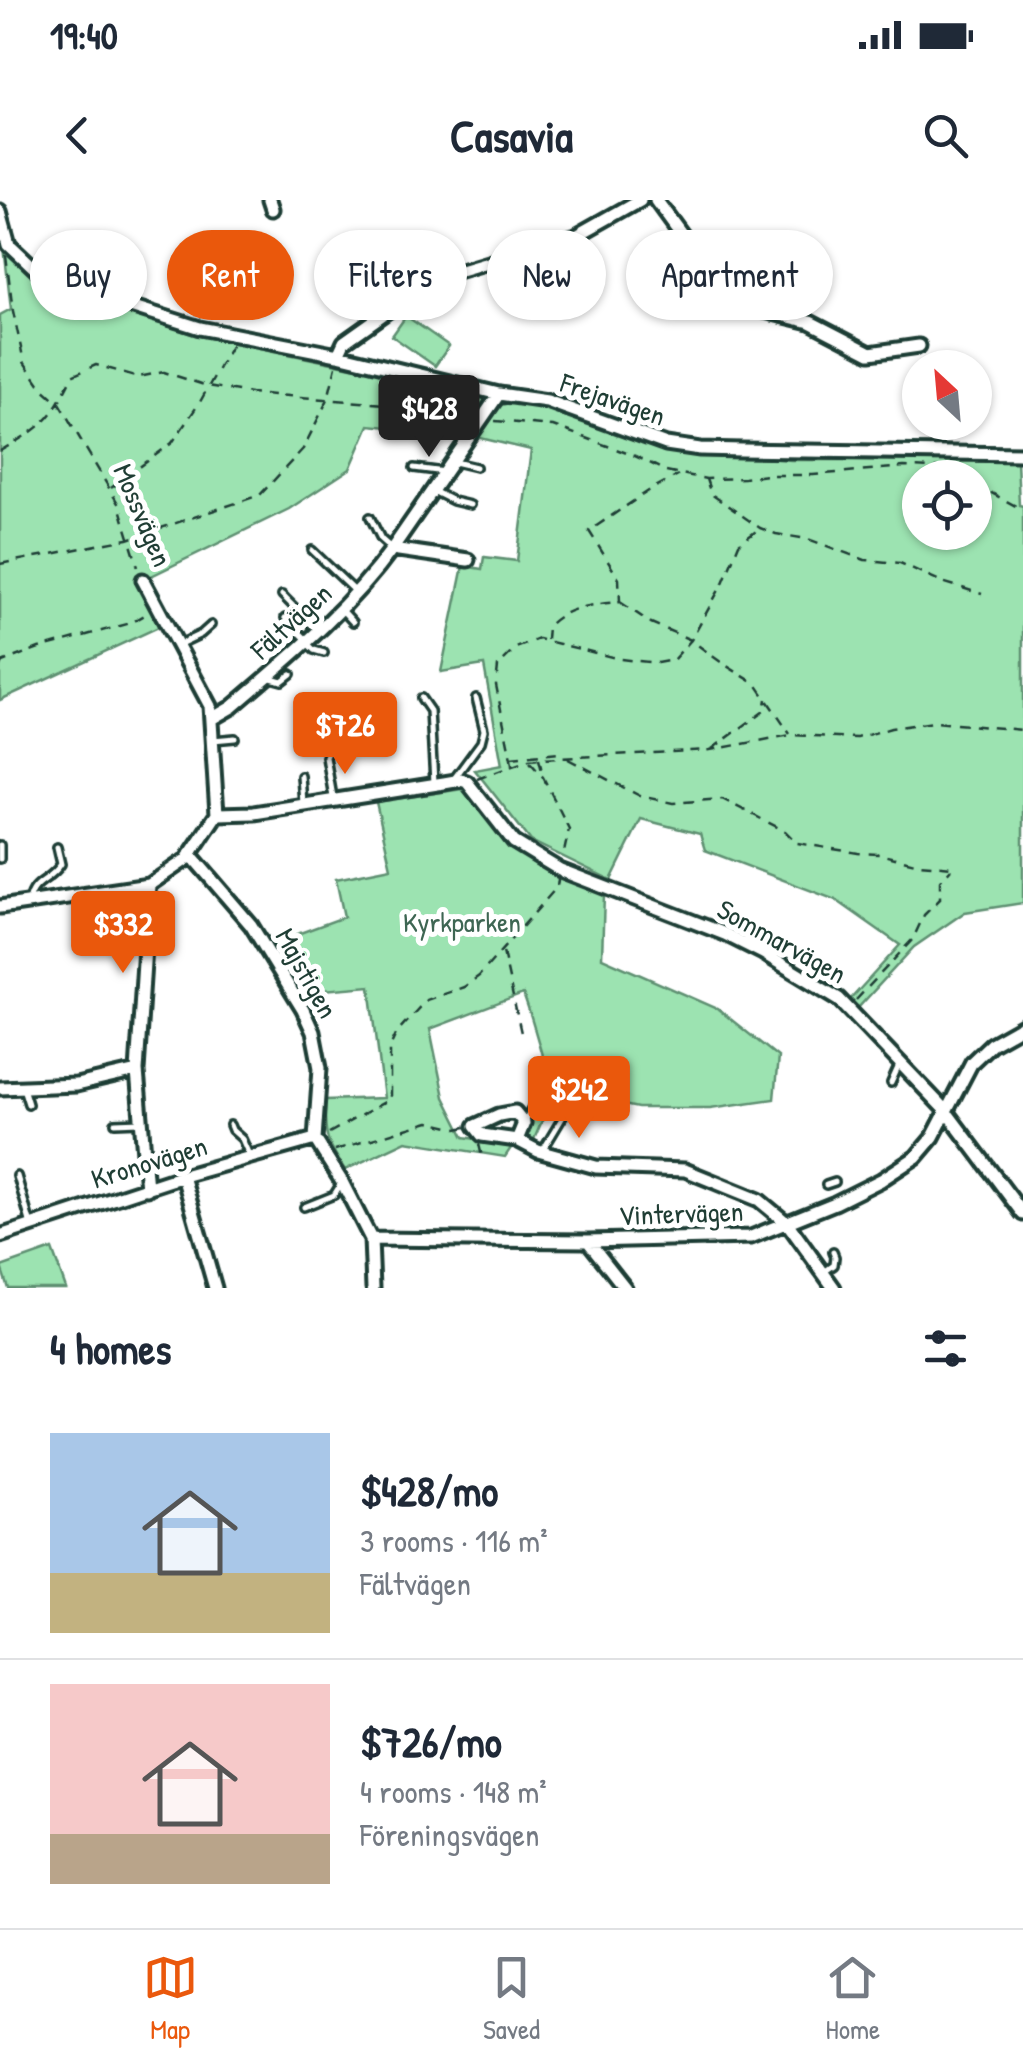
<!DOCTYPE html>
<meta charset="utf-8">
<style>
:root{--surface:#fff;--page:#f6f6f7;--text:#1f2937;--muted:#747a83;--line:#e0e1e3;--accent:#ea580c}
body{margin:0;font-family:"Patrick Hand",sans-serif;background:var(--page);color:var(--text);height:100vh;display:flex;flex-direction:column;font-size:38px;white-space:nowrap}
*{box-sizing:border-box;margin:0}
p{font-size:32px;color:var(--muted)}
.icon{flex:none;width:55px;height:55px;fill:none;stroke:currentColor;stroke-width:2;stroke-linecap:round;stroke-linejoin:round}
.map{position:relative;height:1088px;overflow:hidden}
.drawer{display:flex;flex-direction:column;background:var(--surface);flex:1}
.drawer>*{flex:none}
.top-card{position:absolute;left:30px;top:30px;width:965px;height:90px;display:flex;gap:20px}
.needle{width:65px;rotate:334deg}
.buttons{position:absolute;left:902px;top:150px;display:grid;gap:20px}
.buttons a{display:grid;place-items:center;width:90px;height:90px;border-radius:50%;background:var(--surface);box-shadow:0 2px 8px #0004;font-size:50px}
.price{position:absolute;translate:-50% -85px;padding:0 22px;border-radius:10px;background:var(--accent);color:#fff;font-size:32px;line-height:65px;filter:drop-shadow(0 2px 5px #0008)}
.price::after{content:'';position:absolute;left:50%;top:60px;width:30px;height:22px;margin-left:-15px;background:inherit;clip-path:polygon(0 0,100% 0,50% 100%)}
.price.active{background:#222;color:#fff}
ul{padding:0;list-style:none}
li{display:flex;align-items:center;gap:30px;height:250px;padding:0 50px}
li+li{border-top:2px solid var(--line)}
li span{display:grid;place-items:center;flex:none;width:280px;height:200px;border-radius:0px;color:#555}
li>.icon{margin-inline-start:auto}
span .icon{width:120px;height:120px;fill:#fffc;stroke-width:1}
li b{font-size:42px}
h2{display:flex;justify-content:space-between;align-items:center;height:120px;padding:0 50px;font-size:42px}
.tag{padding:0 35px;border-radius:45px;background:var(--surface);box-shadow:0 2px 8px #0004;font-size:35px;line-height:90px}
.tag.active{background:var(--accent);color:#fff}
.status{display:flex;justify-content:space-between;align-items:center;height:70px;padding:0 50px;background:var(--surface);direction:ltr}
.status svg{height:28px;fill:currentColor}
header{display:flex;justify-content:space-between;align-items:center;height:130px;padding:0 50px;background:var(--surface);font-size:45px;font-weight:700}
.tab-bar{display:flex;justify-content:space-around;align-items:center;height:140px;border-top:2px solid var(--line);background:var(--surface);font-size:28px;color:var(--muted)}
.tab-bar a{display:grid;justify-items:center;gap:5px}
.tab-bar .active{color:var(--accent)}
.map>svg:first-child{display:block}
.green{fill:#9ce3b1;stroke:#5e9072;stroke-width:2.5;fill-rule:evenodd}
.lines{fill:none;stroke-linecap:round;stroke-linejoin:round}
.lane-casing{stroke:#1f3d34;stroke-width:12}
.street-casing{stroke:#1f3d34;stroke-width:19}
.path{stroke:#1f3d34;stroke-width:2.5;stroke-dasharray:10 8;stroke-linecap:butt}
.lane{stroke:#fff;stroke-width:5}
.street{stroke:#fff;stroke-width:11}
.labels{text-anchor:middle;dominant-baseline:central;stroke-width:10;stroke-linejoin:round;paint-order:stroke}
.street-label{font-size:28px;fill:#1f3d34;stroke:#fff}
.park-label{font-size:28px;fill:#3e6653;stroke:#fff}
</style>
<div class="status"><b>19:40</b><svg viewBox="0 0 49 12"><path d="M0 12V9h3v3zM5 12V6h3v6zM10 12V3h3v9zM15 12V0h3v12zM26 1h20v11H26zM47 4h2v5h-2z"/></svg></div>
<header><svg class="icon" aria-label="back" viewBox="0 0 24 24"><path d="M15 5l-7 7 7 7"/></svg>Casavia<svg class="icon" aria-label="search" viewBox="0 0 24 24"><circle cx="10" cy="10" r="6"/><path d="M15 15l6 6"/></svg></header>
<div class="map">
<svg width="1023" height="1088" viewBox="0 0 1023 1088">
<rect width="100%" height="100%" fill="#fff"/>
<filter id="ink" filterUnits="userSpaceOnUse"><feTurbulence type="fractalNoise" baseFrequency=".01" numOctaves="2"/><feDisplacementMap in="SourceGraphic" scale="20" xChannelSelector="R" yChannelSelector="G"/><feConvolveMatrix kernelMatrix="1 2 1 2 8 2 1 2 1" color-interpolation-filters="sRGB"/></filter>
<g filter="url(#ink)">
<path class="green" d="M4 46 39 83 195 135 478 193 487 200 457 234 369 225 350 269 289 309 139 382 161 426 0 500V115L11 109Z
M406 116 449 146 435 166 392 136Z
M516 201 544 207 670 249 791 260H1017L1019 305 1023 306V703L965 712 914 747 857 809 848 802 900 745 836 700 705 650 700 634 641 619 611 680 531 641 475 570 502 565 484 465 441 472 463 366 482 369 484 357 517 361 531 250 476 237 498 206ZM920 278H975V332H920Z
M469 588 504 642 537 666 604 694 602 758 718 809 778 857 774 899 710 908H638L555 891 532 944 524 937C527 918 545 906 548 887 550 877 528 807 523 794L430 829 444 897 464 937 513 945 505 957 406 941 345 970C326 941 324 936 325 900L384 898 370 786 299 792 270 744 344 717 336 679 391 668 376 602Z
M52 1049 66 1088H8L1 1067Z"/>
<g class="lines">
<defs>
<path id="lane" d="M455 262 476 267
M414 268 445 272
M435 292 453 301 470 305
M370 317 381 339 390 347
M312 350 357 393
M282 395 318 431
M341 409 353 422
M285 418 307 440
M306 442 314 450 324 453
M180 444 201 434 211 425
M271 478 282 481 291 474
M421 498 430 511 434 582
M213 540 235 538
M301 576 303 603
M453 580 481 542 484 530 476 498
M333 597 326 557 330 549 347 536
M0 645V659
M29 702C33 679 50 682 61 664L57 647
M891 883 900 863
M23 888 28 904
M525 921 533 905
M115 923 140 922
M230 925 232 930 242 939 249 955
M543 950 567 910
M17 976 31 1025
M826 985 835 982
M304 1007 334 995 342 982
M824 1072 834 1065 835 1057 833 1052"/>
<path id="street" d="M270 0 273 9
M656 0 707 70 735 104 810 122 870 153 919 146
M0 11 9 44 45 78 67 86 200 128 338 155 499 194 547 201 666 244 700 249 742 250 1023 254
M338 155 344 142 406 98 454 72 576 36 640 0
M392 349 499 194
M143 380 210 506 217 614
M213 518 232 507C289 458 348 410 392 349L468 360
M217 614 254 613 444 583 461 580 467 582 514 642 560 670 725 734 763 753 839 799 945 910 1023 1014
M190 654 251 725 303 810 313 832 320 868 315 939
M0 707 149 685 187 659 217 614
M137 871 149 685
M0 888 76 885 137 871 147 989
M315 939 342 982 371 1039 588 1041 751 1037 835 1003 881 980 916 957 933 937 972 862 991 844 1023 826
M517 940 482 935 475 926 499 915 515 912 524 923 517 940 538 951 596 967 685 970 759 1000 788 1024 834 1088
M183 976 215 1088
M0 1036 183 976 315 939
M371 1039 373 1088
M588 1041 625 1088"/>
</defs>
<use href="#lane" class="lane-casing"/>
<use href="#street" class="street-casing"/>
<path class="path" d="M6 55 13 111 24 162 42 188 59 203 119 305 138 367
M495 221 553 226 635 256 666 271 706 279 744 278 767 275H813L904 267 938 268 961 278
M0 251C43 226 50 222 72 176L96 165 139 177 164 172 207 186 251 193 409 206 467 217
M706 279 711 294 760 328 776 334 808 339 865 360 900 363 942 382 982 394
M975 284 1023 310
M111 288 172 243 200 202 232 144
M0 364 128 339 260 295 303 249 328 199 336 166
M620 402 651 423 691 440 722 463 756 484 790 534
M547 440 548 426C565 407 595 404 620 402L619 379 589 331 650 290 678 275
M0 466 2 462 39 448 131 423 148 413
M712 549 764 511 766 499
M511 558 560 553 562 555
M539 559 543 575
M568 559 640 596 673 603 722 599 785 631 797 643 858 653 879 654 919 664 953 667
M530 562 543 577 569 629 563 657
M512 564 496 485 498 466 516 448 539 439 620 459 657 463 673 460 691 440 723 383 739 344 760 328
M477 579 529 560 539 559 710 550 791 535 857 538 891 528 934 522 1023 530
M503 752 521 833
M856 800 913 739 924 715 940 699V681L951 669
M329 933 390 899V847L397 832 426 800 464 787 479 776 557 687 558 679
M479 944 483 961
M335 950 429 922 457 929 466 927"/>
<use href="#lane" class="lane"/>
<use href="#street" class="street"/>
</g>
</g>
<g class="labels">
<g class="street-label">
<text transform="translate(613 199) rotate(19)">Frejavägen</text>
<text transform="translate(143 315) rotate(67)">Mossvägen</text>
<text transform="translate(291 421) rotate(-42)">Fältvägen</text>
<text transform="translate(782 741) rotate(29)">Sommarvägen</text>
<text transform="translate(307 773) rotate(61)">Majstigen</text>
<text transform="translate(149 962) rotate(-17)">Kronovägen</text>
<text transform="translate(681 1013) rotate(-2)">Vintervägen</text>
</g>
<g class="park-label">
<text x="462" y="722">Kyrkparken</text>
</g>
</g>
</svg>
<div class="buttons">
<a><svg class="needle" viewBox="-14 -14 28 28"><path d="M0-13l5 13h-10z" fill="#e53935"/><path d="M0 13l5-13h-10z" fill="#747a83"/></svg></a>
<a><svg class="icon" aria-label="locate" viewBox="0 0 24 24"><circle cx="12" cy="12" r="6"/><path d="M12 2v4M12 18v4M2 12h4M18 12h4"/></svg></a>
</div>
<b class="price active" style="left:429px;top:260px">$428</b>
<b class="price" style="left:345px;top:577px">$726</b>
<b class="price" style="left:123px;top:776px">$332</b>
<b class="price" style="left:579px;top:941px">$242</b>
<div class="top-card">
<a class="tag">Buy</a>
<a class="tag active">Rent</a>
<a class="tag">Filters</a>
<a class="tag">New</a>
<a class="tag">Apartment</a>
</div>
</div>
<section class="drawer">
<h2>4 homes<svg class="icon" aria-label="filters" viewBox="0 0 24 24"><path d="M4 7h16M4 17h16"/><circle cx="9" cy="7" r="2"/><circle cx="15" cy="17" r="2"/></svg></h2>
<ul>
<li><span style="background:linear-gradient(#a9c7e8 70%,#c2b280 0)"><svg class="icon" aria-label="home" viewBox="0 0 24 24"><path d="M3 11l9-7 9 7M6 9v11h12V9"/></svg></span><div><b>$428/mo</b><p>3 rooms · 116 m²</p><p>Fältvägen</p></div></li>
<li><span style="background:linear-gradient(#f6c9c9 75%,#b9a48a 0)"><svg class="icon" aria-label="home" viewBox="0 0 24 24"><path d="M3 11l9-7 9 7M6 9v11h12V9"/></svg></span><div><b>$726/mo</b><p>4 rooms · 148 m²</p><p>Föreningsvägen</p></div></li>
</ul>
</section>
<nav class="tab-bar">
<a class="active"><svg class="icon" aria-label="map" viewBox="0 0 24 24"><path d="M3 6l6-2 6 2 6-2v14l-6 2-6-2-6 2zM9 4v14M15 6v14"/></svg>Map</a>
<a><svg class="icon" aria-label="saved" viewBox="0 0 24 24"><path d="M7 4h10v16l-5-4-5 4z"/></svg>Saved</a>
<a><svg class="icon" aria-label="home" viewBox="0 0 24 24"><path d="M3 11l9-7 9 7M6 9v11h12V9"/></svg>Home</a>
</nav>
